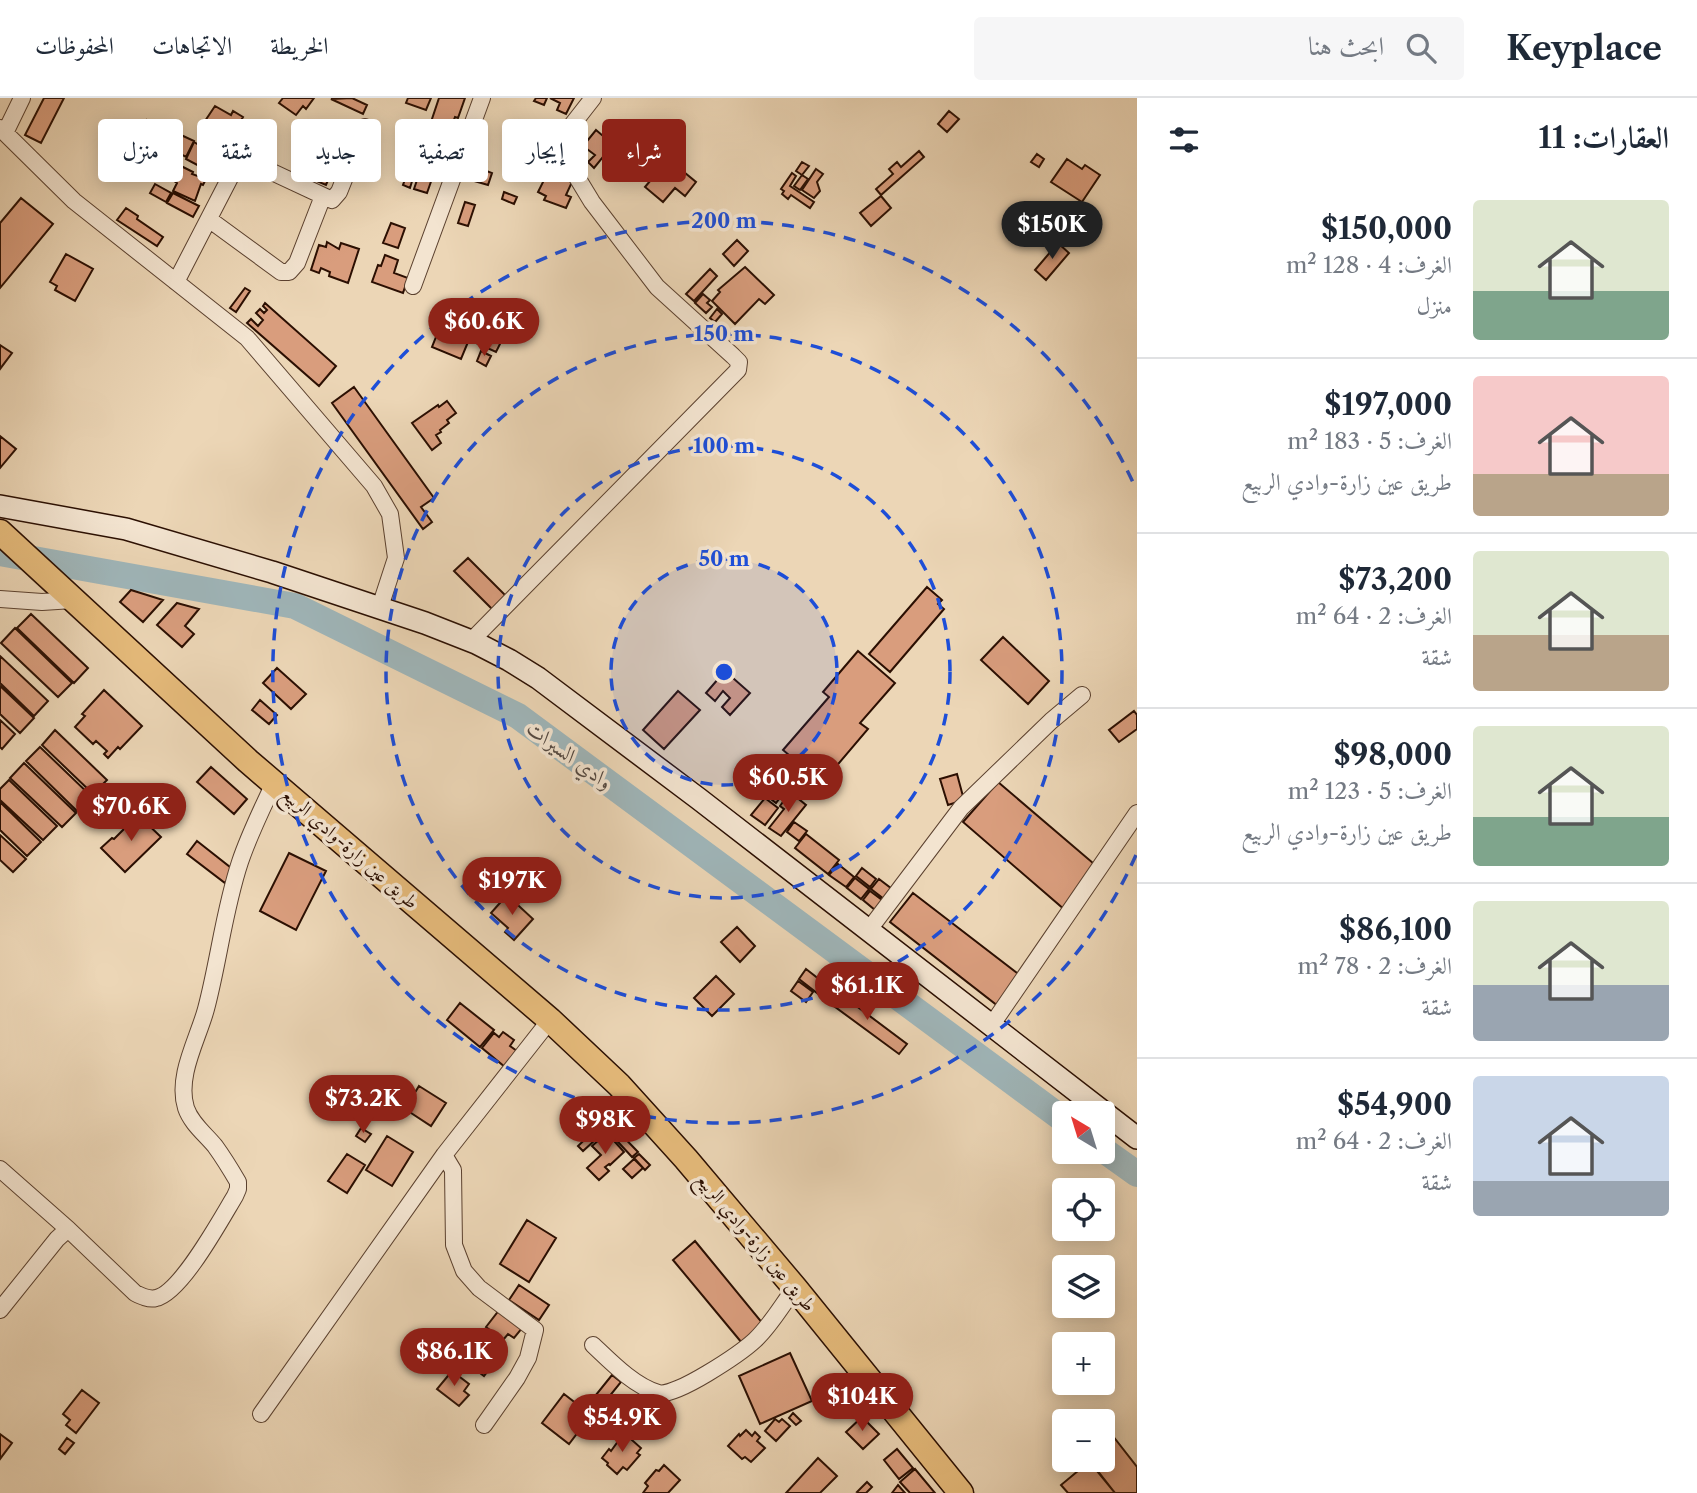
<!DOCTYPE html>
<html lang="ar">
<meta charset="utf-8">
<style>
:root{--surface:#fff;--page:#f6f6f7;--text:#1f2937;--muted:#747a83;--line:#e0e1e3;--accent:#8f2418}
body{margin:0;font-family:"Libre Caslon Text",Amiri,serif;background:var(--page);color:var(--text);direction:rtl;height:100vh;display:flex;flex-direction:column;font-size:26px;white-space:nowrap}
*{box-sizing:border-box;margin:0}
p{font-size:23px;color:var(--muted)}
.icon{flex:none;width:38px;height:38px;fill:none;stroke:currentColor;stroke-width:2;stroke-linecap:round;stroke-linejoin:round}
.map{position:relative;flex:1;overflow:hidden;direction:ltr}
.details{display:flex;flex-direction:column;background:var(--surface);width:560px}
.details>*{flex:none}
.top-card{position:absolute;left:21px;top:21px;width:665px;height:63px;direction:rtl;display:flex;gap:14px}
.needle{width:46px;rotate:322deg}
.controls{position:absolute;left:1052px;top:1003px;display:grid;gap:14px}
.controls a{display:grid;place-items:center;width:63px;height:63px;border-radius:7px;background:var(--surface);box-shadow:0 4px 18px #0003;font-size:35px}
.price{position:absolute;translate:-50% -60px;padding:0 16px;border-radius:24px;background:var(--accent);color:#fff;font-size:23px;line-height:46px;filter:drop-shadow(0 2px 4px #0008)}
.price::after{content:'';position:absolute;left:50%;top:42px;width:21px;height:16px;margin-left:-10px;background:inherit;clip-path:polygon(0 0,100% 0,50% 100%)}
.price.active{background:#222;color:#fff}
ul{padding:0;list-style:none}
li{display:flex;align-items:center;gap:21px;height:175px;padding:0 28px}
li+li{border-top:2px solid var(--line)}
li span{display:grid;place-items:center;flex:none;width:196px;height:140px;border-radius:7px;color:#555}
li>.icon{margin-inline-start:auto}
span .icon{width:84px;height:84px;fill:#fffc;stroke-width:1}
li b{font-size:30px}
h2{display:flex;justify-content:space-between;align-items:center;height:84px;padding:0 28px;font-size:30px}
.pill{padding:0 24px;border-radius:7px;background:var(--surface);box-shadow:0 4px 18px #0003;font-size:24px;line-height:63px}
.pill.active{background:var(--accent);color:#fff}
header{display:flex;align-items:center;gap:42px;box-sizing:border-box;height:98px;padding:0 35px;background:var(--surface);border-bottom:2px solid var(--line)}
header strong{font-size:33px}
nav{display:flex;gap:38px;margin-inline-start:auto;font-size:24px}
.search{width:490px;height:63px;background:var(--page);display:flex;align-items:center;gap:18px;box-sizing:border-box;padding:0 24px;border-radius:7px;color:var(--muted);font-size:26px}
main{display:flex;flex:1;min-height:0}
.map>svg:first-child{display:block}
.lines{fill:none;stroke-linecap:round;stroke-linejoin:round}
.river{stroke:#9fb6ba;stroke-width:26}
.building{fill:#d99d7d;stroke:#2b0f02;stroke-width:2}
.street-casing{stroke:#5b412f;stroke-width:18}
.secondary-casing{stroke:#2b0f02;stroke-width:24}
.primary-casing{stroke:#2b0f02;stroke-width:27}
.street{stroke:#f3e4d0;stroke-width:16}
.secondary{stroke:#f3e4d0;stroke-width:21}
.primary{stroke:#e6bb7b;stroke-width:24}
.ring{fill:none;stroke:#1d4ed8;stroke-width:3.5;stroke-dasharray:12 9}
.labels{text-anchor:middle;dominant-baseline:central;stroke-width:7;stroke-linejoin:round;paint-order:stroke}
.street-label{font-size:19px;fill:#2b0f02;stroke:#f3e4d0}
.water-label{font-size:21px;font-style:italic;fill:#544942;stroke:#f3e4d0}
.centre{fill:#1d4ed8;stroke:#f3e4d0;stroke-width:3.5}
.ring-label{font-size:21px;text-anchor:middle;font-weight:bold;fill:#1d4ed8;stroke:#f3e4d0;stroke-width:7;stroke-linejoin:round;paint-order:stroke}
</style>
<header>
<strong>Keyplace</strong>
<div class="search"><svg class="icon" aria-label="search" viewBox="0 0 24 24"><circle cx="10" cy="10" r="6"/><path d="M15 15l6 6"/></svg>ابحث هنا</div>
<nav><a>الخريطة</a><a>الاتجاهات</a><a>المحفوظات</a></nav>
</header>
<main>
<section class="details">
<h2>العقارات: 11<svg class="icon" aria-label="filters" viewBox="0 0 24 24"><path d="M4 7h16M4 17h16"/><circle cx="9" cy="7" r="2"/><circle cx="15" cy="17" r="2"/></svg></h2>
<ul>
<li><span style="background:linear-gradient(#dfe7d0 65%,#7fa58c 0)"><svg class="icon" aria-label="home" viewBox="0 0 24 24"><path d="M3 11l9-7 9 7M6 9v11h12V9"/></svg></span><div><b>$150,000</b><p>الغرف: 4 · 128 m²</p><p>منزل</p></div></li>
<li><span style="background:linear-gradient(#f6c9c9 70%,#b9a48a 0)"><svg class="icon" aria-label="home" viewBox="0 0 24 24"><path d="M3 11l9-7 9 7M6 9v11h12V9"/></svg></span><div><b>$197,000</b><p>الغرف: 5 · 183 m²</p><p>طريق عين زارة-وادي الربيع</p></div></li>
<li><span style="background:linear-gradient(#dfe7d0 60%,#b9a48a 0)"><svg class="icon" aria-label="home" viewBox="0 0 24 24"><path d="M3 11l9-7 9 7M6 9v11h12V9"/></svg></span><div><b>$73,200</b><p>الغرف: 2 · 64 m²</p><p>شقة</p></div></li>
<li><span style="background:linear-gradient(#dfe7d0 65%,#7fa58c 0)"><svg class="icon" aria-label="home" viewBox="0 0 24 24"><path d="M3 11l9-7 9 7M6 9v11h12V9"/></svg></span><div><b>$98,000</b><p>الغرف: 5 · 123 m²</p><p>طريق عين زارة-وادي الربيع</p></div></li>
<li><span style="background:linear-gradient(#dfe7d0 60%,#9aa5b1 0)"><svg class="icon" aria-label="home" viewBox="0 0 24 24"><path d="M3 11l9-7 9 7M6 9v11h12V9"/></svg></span><div><b>$86,100</b><p>الغرف: 2 · 78 m²</p><p>شقة</p></div></li>
<li><span style="background:linear-gradient(#c9d6e8 75%,#9aa5b1 0)"><svg class="icon" aria-label="home" viewBox="0 0 24 24"><path d="M3 11l9-7 9 7M6 9v11h12V9"/></svg></span><div><b>$54,900</b><p>الغرف: 2 · 64 m²</p><p>شقة</p></div></li>
</ul>
</section>
<div class="map">
<svg width="1137" height="1395" viewBox="0 0 1137 1395">
<rect width="100%" height="100%" fill="#ecd6b6"/>
<filter id="stains"><feTurbulence type="fractalNoise" baseFrequency=".00286" numOctaves="4"/><feColorMatrix values="0 0 0 0 .2 0 0 0 0 .09 0 0 0 0 .02 0 0 0 .5 -.17"/></filter>
<radialGradient id="worn" r=".72"><stop offset=".6" stop-color="#630" stop-opacity="0"/><stop offset="1" stop-color="#630" stop-opacity=".3"/></radialGradient>
<g class="lines">
<path class="river" d="M0 455 295 508 518 618 1064 1022
M1102 1051 1137 1076"/>
</g>
<path class="building" d="M44 0H64L41 45 25 37Z
M283 0H314L306 11 303 8 296 17 279 5Z
M352 0 367 7 363 16 331 1Z
M408 0H431L426 12 406 5Z
M439 0H465L458 20 455 19 447 40 428 33Z
M536 0H547L544 7 534 3Z
M550 0H574L566 16 557 12 560 5Z
M215 8 231 17 233 13 243 19 227 46 205 32 209 26 205 23Z
M949 13 959 21 947 34 938 26Z
M147 22 161 30 154 43 140 35Z
M421 32 442 40 431 74 434 75 427 95 414 91 417 82 413 80 410 90 403 87 413 59 416 60 421 46 417 44Z
M596 32 603 38 606 35 616 43 594 70 588 64 595 57 583 48Z
M543 34 554 40 543 58 532 52Z
M181 37 194 43 186 59 173 52Z
M194 44 202 49 200 52 223 65 216 77 186 61Z
M919 53 924 59 881 97 876 91 893 76 889 71 897 64 901 69Z
M1037 56 1044 61 1039 69 1031 64Z
M1067 61 1082 71 1085 67 1100 77 1082 104 1051 84Z
M802 64 809 68 802 77 796 73Z
M313 65 332 73 326 87 307 79Z
M673 65 696 84 685 98 675 90 663 104 645 89 661 70 666 74Z
M179 67 193 74 192 76 206 81 203 87 201 86 195 103 173 93 177 85 171 81Z
M476 69 492 75 488 87 471 82Z
M816 71 823 76 817 84 820 93 814 100 802 92Z
M792 75 796 78 790 88 814 104 810 110 791 97 788 101 782 96 784 93 781 91Z
M557 76 572 84 566 97 571 99 566 110 544 102 546 98 538 94 546 78 554 82Z
M802 77 808 81 800 92 794 88Z
M155 86 171 95 166 104 150 95Z
M504 94 517 99 514 106 502 101Z
M173 95 199 108 193 119 167 105Z
M881 98 891 110 871 128 860 115Z
M21 100 53 126 0 190V125Z
M465 104 475 107 468 128 458 125Z
M126 110 138 118 137 121 163 139 157 148 117 122Z
M391 125 405 130 398 150 383 145Z
M737 142 748 153 734 168 723 156Z
M327 144 339 151 341 145 359 151 348 185 329 178 330 174 321 170 319 175 311 172 319 147 326 149Z
M1058 145 1069 155 1046 182 1035 172Z
M66 156 93 171 75 203 55 192 57 188 50 184Z
M385 157 398 162 394 175 408 180 403 195 372 184 378 167 381 168Z
M745 169 774 197 765 206 759 201 735 226 712 203 720 194 718 192Z
M710 171 717 178 694 203 686 196Z
M245 190 250 193 236 214 230 210Z
M703 196 710 202 707 205 712 209 706 215 695 205Z
M265 205 336 268 319 288 247 225 251 221 258 228 263 222 256 215 260 211 264 215 267 212 263 208Z
M494 210 513 219 505 236 502 234 501 238 498 236 497 239 489 235 492 228 487 225Z
M717 211 722 216 715 224 710 220Z
M468 228 486 235 481 247 463 240Z
M440 229 459 236 457 240 468 244 461 261 432 249Z
M490 238 501 244 496 254 485 249Z
M0 247 12 255 0 271Z
M481 253 491 258 486 268 477 263Z
M354 289 434 400 421 409 432 424 423 431 332 305Z
M447 303 456 315 447 322 449 325 440 332 441 334 436 337 441 345 432 352 412 325 438 307 439 309Z
M0 338 16 351 0 370Z
M468 460 508 500 495 514 454 473Z
M927 489 942 502 938 506 944 511 890 574 869 556Z
M131 492 163 502 143 524 120 504Z
M177 505 199 511 185 528 194 536 182 549 157 527Z
M31 516 88 570 74 585 17 530Z
M15 530 72 585 58 599 1 545Z
M1003 539 1049 583 1028 606 981 562Z
M858 553 895 585 860 625 868 631 822 685 783 652 829 599 823 594Z
M0 558 48 603 34 618 0 585Z
M277 570 306 596 291 611 263 585Z
M725 573 750 595 730 617 722 609 730 600 723 593 715 603 706 595Z
M0 588 34 620 20 635 0 616Z
M104 592 142 628 120 651 118 649 108 660 104 656 107 653 96 643 93 646 75 629 85 618 82 616Z
M678 593 700 612 664 651 643 632Z
M260 602 277 617 269 626 252 612Z
M1134 613 1137 617V631L1119 644 1109 632Z
M0 622 15 636 2 651 0 649Z
M55 632 107 682 93 696 42 647Z
M40 649 91 698 77 713 26 663Z
M24 665 76 715 62 729 10 680Z
M211 669 247 701 234 716 197 684Z
M957 676 964 702 948 707 940 681Z
M9 682 57 728 43 742 0 702V691Z
M998 684 1100 771 1065 812 963 724Z
M776 686 785 693 776 705 767 698Z
M790 694 806 707 781 738 769 730 784 711 780 708Z
M765 700 778 710 765 727 751 717Z
M0 704 41 744 27 758 0 732Z
M138 717 161 739 125 774 101 750 112 740 114 741Z
M794 724 807 733 799 743 787 734Z
M806 736 839 762 828 776 795 750Z
M0 737 26 761 13 774 0 762Z
M197 743 235 773 225 785 187 756Z
M289 755 326 773 296 832 260 813Z
M838 766 854 779 846 789 829 777Z
M862 770 876 781 870 789 856 778Z
M855 780 869 791 861 801 847 790Z
M879 781 892 791 884 801 871 791Z
M870 793 882 802 875 812 863 802Z
M913 795 1021 878 998 908 890 824Z
M507 797 533 821 514 842 505 834 508 830 491 815Z
M737 829 755 848 740 864 721 844Z
M806 871 833 892 826 902 799 881Z
M716 878 734 896 712 918 694 900Z
M798 883 813 894 806 904 791 893Z
M835 892 907 946 899 956 827 903Z
M460 905 494 932 480 949 447 922Z
M503 934 514 942 510 948 517 953 505 969 482 950 494 935 499 939Z
M419 988 446 1005 431 1028 405 1011Z
M600 1027 605 1033 583 1053 578 1048Z
M612 1027 638 1054 632 1059 607 1032Z
M361 1030 371 1036 365 1044 356 1038Z
M607 1035 624 1054 610 1067 609 1066 605 1069 609 1073 599 1082 587 1070 601 1057 592 1048Z
M387 1038 413 1054 392 1088 366 1072Z
M347 1056 365 1067 347 1095 328 1083Z
M639 1056 650 1067 645 1072 634 1060Z
M634 1061 643 1070 632 1080 623 1071Z
M527 1122 556 1140 529 1184 500 1166Z
M695 1143 764 1227 742 1245 673 1162Z
M519 1187 549 1207 539 1222 509 1202Z
M500 1211 523 1229 514 1240 508 1236 503 1242 486 1229Z
M476 1242 493 1255 488 1262 493 1266 484 1278 462 1261Z
M790 1255 812 1303 760 1326 739 1278Z
M452 1273 469 1286 464 1293 469 1297 459 1308 437 1291Z
M612 1277 621 1284 600 1310 591 1303Z
M836 1278 851 1295 843 1305 825 1292Z
M82 1292 99 1305 76 1335 66 1327 70 1322 63 1316Z
M564 1296 591 1317 569 1346 542 1325Z
M793 1315 801 1323 796 1327 789 1320Z
M862 1319 879 1336 863 1351 846 1334Z
M775 1321 779 1324 782 1321 790 1328 776 1343 765 1333Z
M746 1332 752 1338 755 1334 760 1339 757 1343 765 1350 751 1364 745 1359 742 1361 728 1348 739 1336 740 1338Z
M1109 1333 1137 1369V1395H1115L1088 1362H1102V1339Z
M624 1335 641 1350 637 1355 640 1357 627 1372 623 1369 617 1376 607 1367 608 1365 602 1360 609 1351 611 1353Z
M0 1336 12 1345 0 1361Z
M67 1340 74 1345 65 1356 59 1351Z
M897 1351 913 1370 899 1381 884 1362Z
M818 1360 837 1378 820 1395H786Z
M1090 1363 1115 1395H1068L1061 1387Z
M664 1367 680 1382 668 1395H643L648 1388 645 1385 656 1372 659 1373Z
M915 1371 935 1395H910L900 1384Z
M867 1384 872 1389 866 1395H859L857 1394Z
M898 1387 905 1395H892Z"/>
<g class="lines">
<defs>
<path id="street" d="M0 30 74 103 247 240 374 388 390 416 396 460 380 509
M5 35 22 0
M210 122 281 174H289L297 165 323 98
M176 184 237 66 244 61 332 102 339 94 365 29
M413 188 482 0
M0 501 42 504 73 502
M471 543 738 272 739 264 733 258 657 189 592 104 575 76 561 41 593 0
M868 833 961 710 1051 623 1082 597
M991 928 1137 715
M444 1057 453 1072 454 1147 464 1173 479 1190 535 1232 528 1260 517 1280 484 1327
M0 1071 68 1131 135 1195C141 1198 149 1202 156 1200 181 1195 221 1121 235 1098L238 1091V1084C231 1072 223 1059 215 1048 205 1036 191 1025 186 1010 176 978 198 941 206 911 219 862 224 812 240 764 249 737 262 711 274 685
M0 1212 57 1141 68 1131
M593 1247C611 1264 634 1288 658 1295 675 1300 741 1255 755 1242 771 1227 782 1207 795 1190
M261 1316 444 1057 550 922"/>
<path id="secondary" d="M0 408 126 431 272 474 425 525 476 545 509 562 538 580 699 701 1137 1040"/>
<path id="primary" d="M0 434 248 663 550 922 619 987 686 1061 795 1190 961 1395"/>
</defs>
<use href="#street" class="street-casing"/>
<use href="#secondary" class="secondary-casing"/>
<use href="#primary" class="primary-casing"/>
<use href="#street" class="street"/>
<use href="#secondary" class="secondary"/>
<use href="#primary" class="primary"/>
</g>
<circle cx="724" cy="574" r="113" fill="#1d4ed8" fill-opacity=".12"/>
<g class="ring">
<circle cx="724" cy="574" r="113"/>
<circle cx="724" cy="574" r="226"/>
<circle cx="724" cy="574" r="338"/>
<path d="M1136 757A451 451 0 1 1 1136 391"/>
</g>
<g class="labels">
<g class="street-label">
<text transform="translate(350 750) rotate(41)">طريق عين زارة-وادي الربيع</text>
<text transform="translate(756 1144) rotate(50)">طريق عين زارة-وادي الربيع</text>
</g>
<g class="water-label">
<text transform="translate(570 657) rotate(36)">وادي السيرات</text>
</g>
</g>
<circle cx="724" cy="574" r="10" class="centre"/>
<g class="ring-label">
<text x="724" y="130">200 m</text>
<text x="724" y="243">150 m</text>
<text x="724" y="355">100 m</text>
<text x="724" y="468">50 m</text>
</g>
<rect width="100%" height="100%" filter="url(#stains)"/>
<rect width="100%" height="100%" fill="url(#worn)"/>
</svg>
<div class="controls">
<a><svg class="needle" viewBox="-14 -14 28 28"><path d="M0-13l5 13h-10z" fill="#e53935"/><path d="M0 13l5-13h-10z" fill="#747a83"/></svg></a>
<a><svg class="icon" aria-label="locate" viewBox="0 0 24 24"><circle cx="12" cy="12" r="6"/><path d="M12 2v4M12 18v4M2 12h4M18 12h4"/></svg></a>
<a><svg class="icon" aria-label="layers" viewBox="0 0 24 24"><path d="M12 4l9 5-9 5-9-5zM3 14l9 5 9-5"/></svg></a>
<a>+</a>
<a>−</a>
</div>
<b class="price active" style="left:1052px;top:163px">$150K</b>
<b class="price" style="left:484px;top:260px">$60.6K</b>
<b class="price" style="left:788px;top:716px">$60.5K</b>
<b class="price" style="left:131px;top:745px">$70.6K</b>
<b class="price" style="left:512px;top:819px">$197K</b>
<b class="price" style="left:867px;top:924px">$61.1K</b>
<b class="price" style="left:363px;top:1037px">$73.2K</b>
<b class="price" style="left:605px;top:1058px">$98K</b>
<b class="price" style="left:454px;top:1290px">$86.1K</b>
<b class="price" style="left:862px;top:1335px">$104K</b>
<b class="price" style="left:622px;top:1356px">$54.9K</b>
<div class="top-card">
<a class="pill active">شراء</a>
<a class="pill">إيجار</a>
<a class="pill">تصفية</a>
<a class="pill">جديد</a>
<a class="pill">شقة</a>
<a class="pill">منزل</a>
</div>
</div>
</main>
